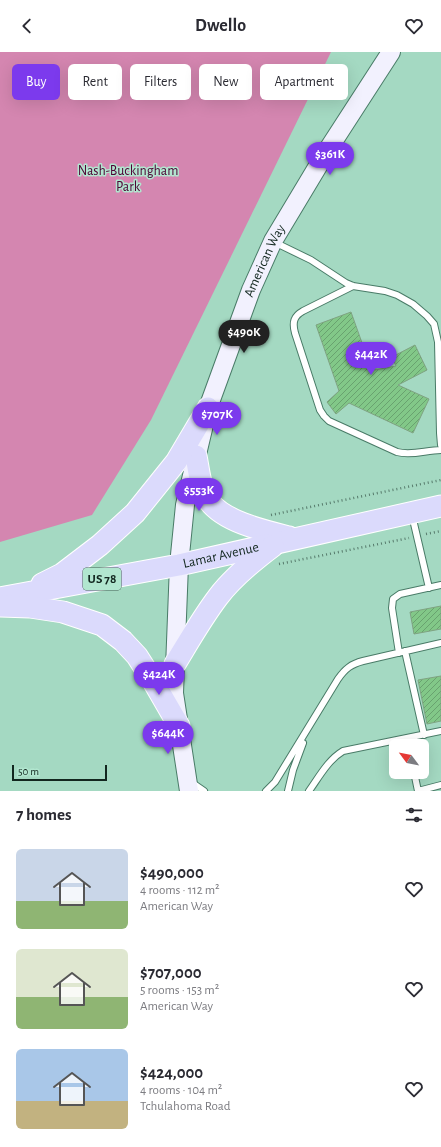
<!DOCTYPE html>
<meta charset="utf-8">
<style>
:root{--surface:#fff;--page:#f2f2f3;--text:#2b2b33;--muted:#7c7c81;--accent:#7c3aed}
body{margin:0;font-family:"Alegreya Sans",sans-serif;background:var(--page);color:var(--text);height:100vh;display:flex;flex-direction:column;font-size:15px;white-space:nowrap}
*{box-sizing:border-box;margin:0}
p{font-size:13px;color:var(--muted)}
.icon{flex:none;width:22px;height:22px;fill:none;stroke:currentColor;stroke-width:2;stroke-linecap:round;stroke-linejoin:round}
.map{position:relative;height:739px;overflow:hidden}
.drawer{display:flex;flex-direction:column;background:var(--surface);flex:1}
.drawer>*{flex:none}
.top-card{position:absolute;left:12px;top:12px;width:417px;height:36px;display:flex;gap:8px}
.needle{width:26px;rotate:302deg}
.controls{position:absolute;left:389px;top:687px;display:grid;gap:8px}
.controls a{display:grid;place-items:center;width:40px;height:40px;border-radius:6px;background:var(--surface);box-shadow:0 4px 16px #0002;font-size:20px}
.scale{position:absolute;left:12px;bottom:10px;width:95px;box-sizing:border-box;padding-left:4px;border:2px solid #12271f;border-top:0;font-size:11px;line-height:14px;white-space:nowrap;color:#12271f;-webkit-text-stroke:3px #b1e6cf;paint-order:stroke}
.price{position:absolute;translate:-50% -34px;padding:0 9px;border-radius:14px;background:var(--accent);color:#fff;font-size:13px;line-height:26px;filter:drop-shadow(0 1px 2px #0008)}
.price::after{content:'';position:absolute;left:50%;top:24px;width:12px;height:9px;margin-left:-6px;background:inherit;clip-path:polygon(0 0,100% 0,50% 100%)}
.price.on{background:#222;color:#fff}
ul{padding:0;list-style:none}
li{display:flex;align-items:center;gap:12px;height:100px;padding:0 16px}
li span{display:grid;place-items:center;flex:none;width:112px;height:80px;border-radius:6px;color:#555}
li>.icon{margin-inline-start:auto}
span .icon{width:48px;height:48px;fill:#fffc;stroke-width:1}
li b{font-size:17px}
h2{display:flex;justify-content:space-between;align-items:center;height:48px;padding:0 16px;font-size:17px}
.chip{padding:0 14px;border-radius:6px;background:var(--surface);box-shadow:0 4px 16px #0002;font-size:14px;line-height:36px}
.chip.on{background:var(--accent);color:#fff}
header{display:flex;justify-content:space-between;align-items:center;height:52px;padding:0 16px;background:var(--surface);font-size:18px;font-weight:700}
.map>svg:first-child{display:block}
.green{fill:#d486b0}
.building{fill:url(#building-hatch);stroke:#7fa382}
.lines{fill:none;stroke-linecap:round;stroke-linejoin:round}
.service-casing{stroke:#497b67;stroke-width:8}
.secondary-casing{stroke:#497b67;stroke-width:20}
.trunk-casing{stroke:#fff;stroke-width:23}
.path{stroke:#577b6c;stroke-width:2.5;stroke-dasharray:1 3;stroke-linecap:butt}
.service{stroke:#fff;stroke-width:6}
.secondary{stroke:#f2f1fe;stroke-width:18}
.trunk{stroke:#dbdafc;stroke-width:21}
.labels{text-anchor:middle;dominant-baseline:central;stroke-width:3;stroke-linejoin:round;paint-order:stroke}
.shield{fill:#b1e6cf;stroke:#426054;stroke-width:1}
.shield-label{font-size:13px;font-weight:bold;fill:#12271f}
.park-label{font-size:14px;fill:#4d0234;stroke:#b1e6cf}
.street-label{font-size:14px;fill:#12271f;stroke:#b1e6cf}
</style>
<header><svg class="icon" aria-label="back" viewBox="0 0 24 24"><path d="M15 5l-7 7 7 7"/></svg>Dwello<svg class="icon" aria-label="heart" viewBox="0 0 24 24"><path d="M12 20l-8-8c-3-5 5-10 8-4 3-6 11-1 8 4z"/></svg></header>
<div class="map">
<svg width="441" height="739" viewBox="0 0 441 739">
<defs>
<pattern id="building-hatch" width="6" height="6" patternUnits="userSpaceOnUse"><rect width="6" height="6" fill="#82c888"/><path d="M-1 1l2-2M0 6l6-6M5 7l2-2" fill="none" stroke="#69a26f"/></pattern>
</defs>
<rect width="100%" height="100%" fill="#a4d9c2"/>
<path class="green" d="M0 0H331L151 368 92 463 0 490Z"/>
<path class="building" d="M351 260 371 316 374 315 375 318 396 314 392 305 415 293 427 318 398 333 429 347 413 381 349 351 336 362 327 350 339 339 316 273Z
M441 554V577L414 582 410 560Z
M441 624V669L427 672 418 628Z"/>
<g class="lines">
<defs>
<path id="service" d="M274 190 311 208 346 231 353 234 385 239 397 243 413 252 427 264 434 272 438 290 440 381 441 393
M353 234 303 259C294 264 292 270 295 281L320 358 324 364 329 369 397 400C412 404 426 398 441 398
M412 463 429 536
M405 599 424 683
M399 601 392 556 393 547 400 542 441 533
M408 686 409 694
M414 720 418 739
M191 730 204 739
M266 739 275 730 338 627C345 617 351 612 363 609L441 591
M288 739 293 718 303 691
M309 739C319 725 328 708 343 699L441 679
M418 739 441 733"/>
<g id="secondary">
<path id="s1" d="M189 739 174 641 179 513 185 453 208 356 251 238 273 189 327 99 391 0"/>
</g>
<g id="trunk">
<path d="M196 404C199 419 200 436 209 449 224 470 265 479 289 485"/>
<path d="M42 532 62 522 100 493 135 461 176 410 208 356"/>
<path id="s2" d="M0 546 179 513 441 454"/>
<path d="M0 554 30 555 63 560 102 573 123 589 137 604 153 629 179 674"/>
<path d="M175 612C189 589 202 566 218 545 233 525 253 509 273 494"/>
</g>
</defs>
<use href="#service" class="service-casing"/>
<use href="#secondary" class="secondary-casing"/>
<use href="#trunk" class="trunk-casing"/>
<path class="path" d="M271 463 441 428
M426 482 441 479
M279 512 409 486"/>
<use href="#service" class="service"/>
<use href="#secondary" class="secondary"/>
<use href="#trunk" class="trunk"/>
</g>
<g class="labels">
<rect class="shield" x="83" y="516" width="38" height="22" rx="3"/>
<g class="shield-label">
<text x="102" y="527">US 78</text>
</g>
<g class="park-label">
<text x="128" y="119">Nash-Buckingham<tspan x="128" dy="16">Park</tspan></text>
</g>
<g class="street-label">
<text stroke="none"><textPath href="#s1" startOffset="545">American Way</textPath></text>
<text stroke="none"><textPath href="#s2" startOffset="225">Lamar Avenue</textPath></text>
</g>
</g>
</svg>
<div class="controls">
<a><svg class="needle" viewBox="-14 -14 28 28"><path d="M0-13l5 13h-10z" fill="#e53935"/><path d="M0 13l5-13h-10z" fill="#7c7c81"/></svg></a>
</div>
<div class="scale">50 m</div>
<b class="price" style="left:330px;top:124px">$361K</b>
<b class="price on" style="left:244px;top:302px">$490K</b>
<b class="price" style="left:371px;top:324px">$442K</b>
<b class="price" style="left:217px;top:384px">$707K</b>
<b class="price" style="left:199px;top:460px">$553K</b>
<b class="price" style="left:159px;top:644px">$424K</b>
<b class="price" style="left:168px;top:703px">$644K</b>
<div class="top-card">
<a class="chip on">Buy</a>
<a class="chip">Rent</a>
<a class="chip">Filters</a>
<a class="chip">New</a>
<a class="chip">Apartment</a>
</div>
</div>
<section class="drawer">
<h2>7 homes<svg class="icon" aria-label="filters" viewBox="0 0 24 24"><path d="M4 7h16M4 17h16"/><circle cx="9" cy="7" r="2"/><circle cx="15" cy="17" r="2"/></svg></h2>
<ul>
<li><span style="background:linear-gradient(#c9d6e8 65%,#8fb573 0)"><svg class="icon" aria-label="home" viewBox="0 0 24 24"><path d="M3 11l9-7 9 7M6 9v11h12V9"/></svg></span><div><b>$490,000</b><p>4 rooms · 112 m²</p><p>American Way</p></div><svg class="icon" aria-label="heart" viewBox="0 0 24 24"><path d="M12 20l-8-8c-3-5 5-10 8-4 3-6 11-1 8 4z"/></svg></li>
<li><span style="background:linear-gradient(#dfe7d0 60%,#8fb573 0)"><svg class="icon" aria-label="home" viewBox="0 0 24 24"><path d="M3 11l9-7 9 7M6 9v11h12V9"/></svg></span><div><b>$707,000</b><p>5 rooms · 153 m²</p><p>American Way</p></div><svg class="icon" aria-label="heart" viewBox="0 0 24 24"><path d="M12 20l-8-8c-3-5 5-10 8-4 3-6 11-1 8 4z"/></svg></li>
<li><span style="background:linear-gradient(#a9c7e8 65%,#c2b280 0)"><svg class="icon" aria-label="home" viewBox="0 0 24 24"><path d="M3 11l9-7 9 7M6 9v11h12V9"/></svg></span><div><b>$424,000</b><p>4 rooms · 104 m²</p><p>Tchulahoma Road</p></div><svg class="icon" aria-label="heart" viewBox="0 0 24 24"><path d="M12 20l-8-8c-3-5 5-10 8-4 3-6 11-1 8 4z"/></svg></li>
</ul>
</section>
